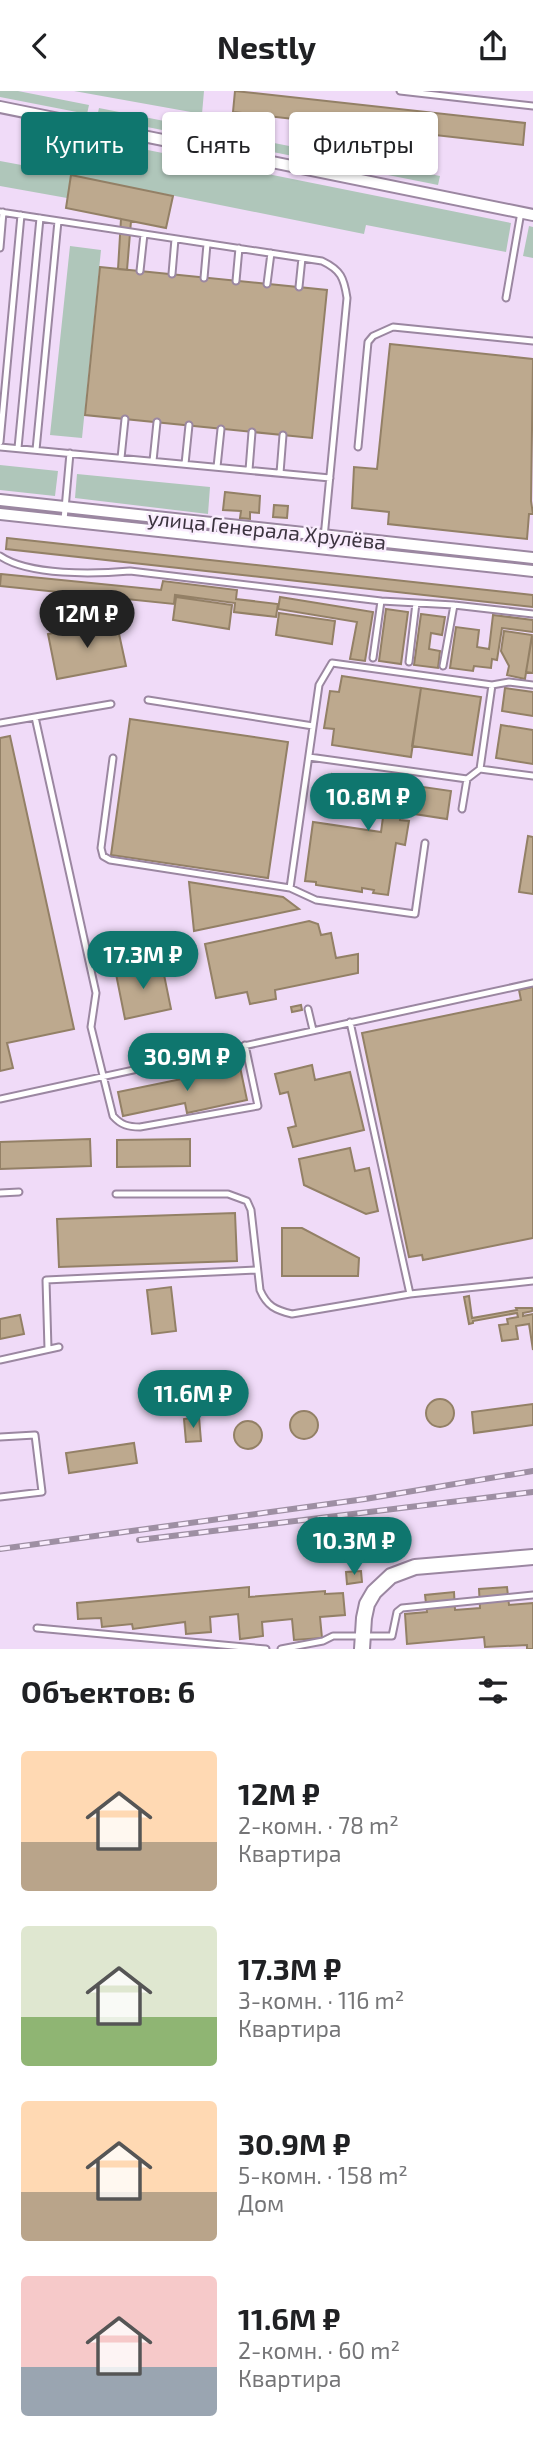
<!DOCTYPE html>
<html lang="ru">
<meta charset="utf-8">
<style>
:root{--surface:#fff;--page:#f2f2f2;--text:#202124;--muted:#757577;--accent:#0f766e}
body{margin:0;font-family:"Exo 2",sans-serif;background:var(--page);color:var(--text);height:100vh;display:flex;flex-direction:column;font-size:26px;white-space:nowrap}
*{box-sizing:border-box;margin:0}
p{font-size:23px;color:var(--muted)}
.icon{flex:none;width:38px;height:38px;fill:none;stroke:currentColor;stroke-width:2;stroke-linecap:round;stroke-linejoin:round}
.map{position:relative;height:1558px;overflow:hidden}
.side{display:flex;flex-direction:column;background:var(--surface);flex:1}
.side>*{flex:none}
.banner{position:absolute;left:21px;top:21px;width:492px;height:63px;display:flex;gap:14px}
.price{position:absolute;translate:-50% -60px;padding:0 16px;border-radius:24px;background:var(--accent);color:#fff;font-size:23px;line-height:46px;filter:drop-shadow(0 2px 4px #0008)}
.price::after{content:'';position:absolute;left:50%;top:42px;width:21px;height:16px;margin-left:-10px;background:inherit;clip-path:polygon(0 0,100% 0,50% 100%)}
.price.on{background:#222;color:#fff}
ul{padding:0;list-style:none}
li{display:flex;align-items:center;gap:21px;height:175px;padding:0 21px}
li span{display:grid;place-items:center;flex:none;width:196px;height:140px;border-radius:7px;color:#555}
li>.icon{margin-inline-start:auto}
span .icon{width:84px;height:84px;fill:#fffc;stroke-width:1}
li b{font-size:30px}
h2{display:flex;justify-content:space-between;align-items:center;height:84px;padding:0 21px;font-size:30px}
.chip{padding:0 24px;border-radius:7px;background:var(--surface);box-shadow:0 2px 5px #0004;font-size:24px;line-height:63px}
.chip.on{background:var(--accent);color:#fff}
header{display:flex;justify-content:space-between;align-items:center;height:91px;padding:0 21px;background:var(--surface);font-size:32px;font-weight:700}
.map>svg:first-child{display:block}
.green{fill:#afc6ba}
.building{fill:#bda98e;stroke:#938066;stroke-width:2}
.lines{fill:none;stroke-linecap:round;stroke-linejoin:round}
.service-casing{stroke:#9b87a1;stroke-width:9}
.minor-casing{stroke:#9b87a1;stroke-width:14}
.tertiary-casing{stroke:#9b87a1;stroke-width:18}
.service{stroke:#fff;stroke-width:5}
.minor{stroke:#fff;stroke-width:10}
.tertiary{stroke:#fff;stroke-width:14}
.rail-casing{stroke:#9e8fa3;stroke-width:6}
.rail{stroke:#f9ecfd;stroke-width:3.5;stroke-dasharray:10;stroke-linecap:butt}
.labels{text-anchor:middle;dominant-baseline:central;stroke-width:5;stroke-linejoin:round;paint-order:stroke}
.street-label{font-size:21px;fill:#3c343f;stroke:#f9ecfd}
</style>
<header><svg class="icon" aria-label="back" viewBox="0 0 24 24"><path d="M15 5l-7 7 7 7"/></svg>Nestly<svg class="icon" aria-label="share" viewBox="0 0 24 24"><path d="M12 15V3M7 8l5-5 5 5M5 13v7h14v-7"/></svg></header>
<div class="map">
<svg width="533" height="1558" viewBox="0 0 533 1558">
<rect width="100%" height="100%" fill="#f0dbf8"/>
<path class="green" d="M0 0H18L89 14 87 23 0 6Z
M74 0H204L202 23Z
M99 17 440 85 438 94 97 26Z
M78 45 511 132 506 161 366 134 364 143 71 84 67 107 0 95V70L70 83Z
M529 135 533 136V167L523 165Z
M70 155 101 159 82 347 50 344Z
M0 374 58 380 55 405 0 399Z
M77 383 210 396 208 423 75 407Z"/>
<path class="building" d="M235 0 525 32 523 54 233 21Z
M71 84 173 105 166 137 66 117Z
M121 128 131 130 127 179 118 178Z
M100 176 327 199 312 347 85 324Z
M390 253 533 268 531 410 533 423H529L527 448 388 433 389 421 352 417 354 376 377 378Z
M225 401 260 405 259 422 250 421V428L240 427 241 420 223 419Z
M274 414 288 415 287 427 273 426Z
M7 447 533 504V516L6 458Z
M1 483 161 499 163 490 237 499 236 508 278 513 276 526 234 521 235 512 175 504 174 513 0 495Z
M176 506 232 514 229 538 173 529Z
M280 506 373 521 365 570 350 568 357 531 278 518Z
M386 518 408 521 401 573 379 570Z
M279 522 335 530 332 553 276 544Z
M421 523 445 526 442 544 431 542 429 558 440 560 438 577 414 574Z
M493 524 533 529V541L502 537 497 569 492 568 491 577 474 575 473 580 450 577 456 536 479 539 477 556 489 558Z
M116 529 126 575 57 588 48 543Z
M504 540 532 544 525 588 507 584 509 575 501 560Z
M532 546H533V582L526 581Z
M342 585 421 597 411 666 332 654 334 638 324 637 330 600 339 601Z
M421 597 481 606 472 664 412 655Z
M505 597 533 601V625L502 620Z
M130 628 288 651 268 787 111 764Z
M501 634 533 639V673L496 667Z
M10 645 74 938 7 952 13 977 0 980V647Z
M332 683 387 691 388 688 395 689V692L451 700 447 728 401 721 400 729 409 730 405 754 396 752 388 804 373 802 374 799 362 797V801L316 794V791L305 790 313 731 381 741 384 719 328 711Z
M528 745 533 746V803L519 801Z
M189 791 283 806 299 818 194 840Z
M309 830 318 833 321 844 331 842 336 867 358 863V882L275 899 276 908 250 913 247 901 216 907 205 853Z
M136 871 138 879 162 874 171 918 125 928 116 883 128 881 127 873Z
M533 896V1147L423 1169 422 1164 409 1166 362 942 521 909 519 899Z
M301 914 302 919 292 921 291 916Z
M312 974 315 989 350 981 364 1039 293 1056 288 1037 296 1035 288 1001 280 1003 275 983Z
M240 976 247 1009 187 1022 185 1012 123 1025 118 1001Z
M90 1048 91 1075 0 1078V1051Z
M190 1048V1075L117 1076V1049Z
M350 1057 355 1080 369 1077 378 1120 366 1123 304 1094 299 1068Z
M235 1122 237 1170 59 1176 57 1128Z
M282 1137H302L359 1167 358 1185H282Z
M171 1196 176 1240 152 1243 147 1199Z
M469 1205 472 1227 517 1219 516 1217H532L533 1220 523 1222V1225L533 1223V1259L529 1233 516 1235 518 1248 502 1250 499 1234 508 1233 507 1228 518 1226 517 1222 473 1230V1232L469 1233 464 1206Z
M20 1224 24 1243 0 1248V1228Z
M426 1322a14 14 0 1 1 28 0a14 14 0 1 1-28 0Z
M533 1313V1334L474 1342 472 1321Z
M290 1334a14 14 0 1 1 28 0a14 14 0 1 1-28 0Z
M199 1326 201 1350 186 1351 184 1328Z
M234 1344a14 14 0 1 1 28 0a14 14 0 1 1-28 0Z
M134 1352 137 1372 69 1382 66 1362Z
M361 1480 362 1491 347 1493 346 1481Z
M249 1496V1506L325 1500V1503L343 1502 345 1524 320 1526 322 1547 294 1549 292 1528 262 1531 263 1545 240 1548 238 1523 210 1526 211 1541 186 1543 185 1531 133 1538 132 1533 102 1536 101 1527 78 1528 77 1512Z
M507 1496 509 1514 533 1512V1558H527V1554L485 1556 484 1546 407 1553 405 1523 427 1521 425 1504 454 1501 455 1519 480 1517 479 1498Z"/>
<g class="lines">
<defs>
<path id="service" d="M400 0 533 15
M0 121 322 170C341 179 344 187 347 207L323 457
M0 157 3 121
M140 180 144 143
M172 183 175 148
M204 187 207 153
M236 190 239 157
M267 193 271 162
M299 196 302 167
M506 207 521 121
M0 351 21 124
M0 356 330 387
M358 356 368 251 373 245 393 236 533 250
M18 357 40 127
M36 359 58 130
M121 367 125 328
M153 370 157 331
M185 373 189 334
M217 376 221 338
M249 379 252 341
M280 382 283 344
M64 429 70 362
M0 465C29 485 95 483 130 480L381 510 454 514 533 523
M373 567 381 510
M409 571 416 512
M443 575 454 514
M148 609 313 635
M111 613 35 626 96 902 91 936 113 1025C121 1034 128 1036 140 1036L258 1015 245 954
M0 632 35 626
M309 666 467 688 480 678 533 685
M113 667 101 757 103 765 110 769 290 797 319 594 332 572 492 594 509 591 533 594
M480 678 492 594
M462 718 467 688
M290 797 316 809 415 823 425 752
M90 874 158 860
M308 918 313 939
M350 931 410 1203
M0 1008 533 892
M0 1102 19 1101
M116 1103H228L247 1110 251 1119 260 1199C267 1215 275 1219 292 1223L410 1203 533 1190
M48 1258 46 1189 257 1179
M0 1269 59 1256
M0 1346 35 1344 42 1401 0 1406
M37 1537 266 1558
M281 1558 323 1550 333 1545H392L397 1521 402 1517 533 1504"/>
<path id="minor" d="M0 16 533 124
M0 409 533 467
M0 423 533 480"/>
<path id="tertiary" d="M362 1558 364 1527 367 1513 374 1501 391 1485 415 1476 533 1466"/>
</defs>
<use href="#service" class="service-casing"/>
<use href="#minor" class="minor-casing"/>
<use href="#tertiary" class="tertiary-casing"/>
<use href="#service" class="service"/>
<use href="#minor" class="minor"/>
<use href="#tertiary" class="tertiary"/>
<defs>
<path id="rail" d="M139 1449 533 1401
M0 1458 365 1408 533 1380"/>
</defs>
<use href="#rail" class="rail-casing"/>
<use href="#rail" class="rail"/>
</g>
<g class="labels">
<g class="street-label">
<text transform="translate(267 438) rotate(6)">улица Генерала Хрулёва</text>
</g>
</g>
</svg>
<b class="price on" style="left:87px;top:559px">12M ₽</b>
<b class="price" style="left:368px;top:742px">10.8M ₽</b>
<b class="price" style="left:143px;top:900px">17.3M ₽</b>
<b class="price" style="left:187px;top:1002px">30.9M ₽</b>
<b class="price" style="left:193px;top:1339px">11.6M ₽</b>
<b class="price" style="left:354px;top:1486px">10.3M ₽</b>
<div class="banner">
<a class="chip on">Купить</a>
<a class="chip">Снять</a>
<a class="chip">Фильтры</a>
</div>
</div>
<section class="side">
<h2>Объектов: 6<svg class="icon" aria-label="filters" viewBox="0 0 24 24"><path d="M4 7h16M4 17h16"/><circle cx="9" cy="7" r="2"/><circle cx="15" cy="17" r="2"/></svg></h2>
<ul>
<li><span style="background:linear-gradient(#ffd9b3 65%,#b9a48a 0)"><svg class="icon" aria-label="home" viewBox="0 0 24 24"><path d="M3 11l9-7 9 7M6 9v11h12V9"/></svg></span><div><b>12M ₽</b><p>2-комн. · 78 m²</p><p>Квартира</p></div></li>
<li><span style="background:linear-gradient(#dfe7d0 65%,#8fb573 0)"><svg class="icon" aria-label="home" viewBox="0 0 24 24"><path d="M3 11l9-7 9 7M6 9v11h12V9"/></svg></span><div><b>17.3M ₽</b><p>3-комн. · 116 m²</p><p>Квартира</p></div></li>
<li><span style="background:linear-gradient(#ffd9b3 65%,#b9a48a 0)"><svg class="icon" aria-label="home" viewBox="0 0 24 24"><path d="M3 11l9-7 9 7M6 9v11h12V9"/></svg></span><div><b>30.9M ₽</b><p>5-комн. · 158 m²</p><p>Дом</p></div></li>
<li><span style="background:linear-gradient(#f6c9c9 65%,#9aa5b1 0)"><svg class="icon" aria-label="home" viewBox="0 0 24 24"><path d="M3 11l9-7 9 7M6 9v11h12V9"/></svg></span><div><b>11.6M ₽</b><p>2-комн. · 60 m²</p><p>Квартира</p></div></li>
</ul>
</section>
